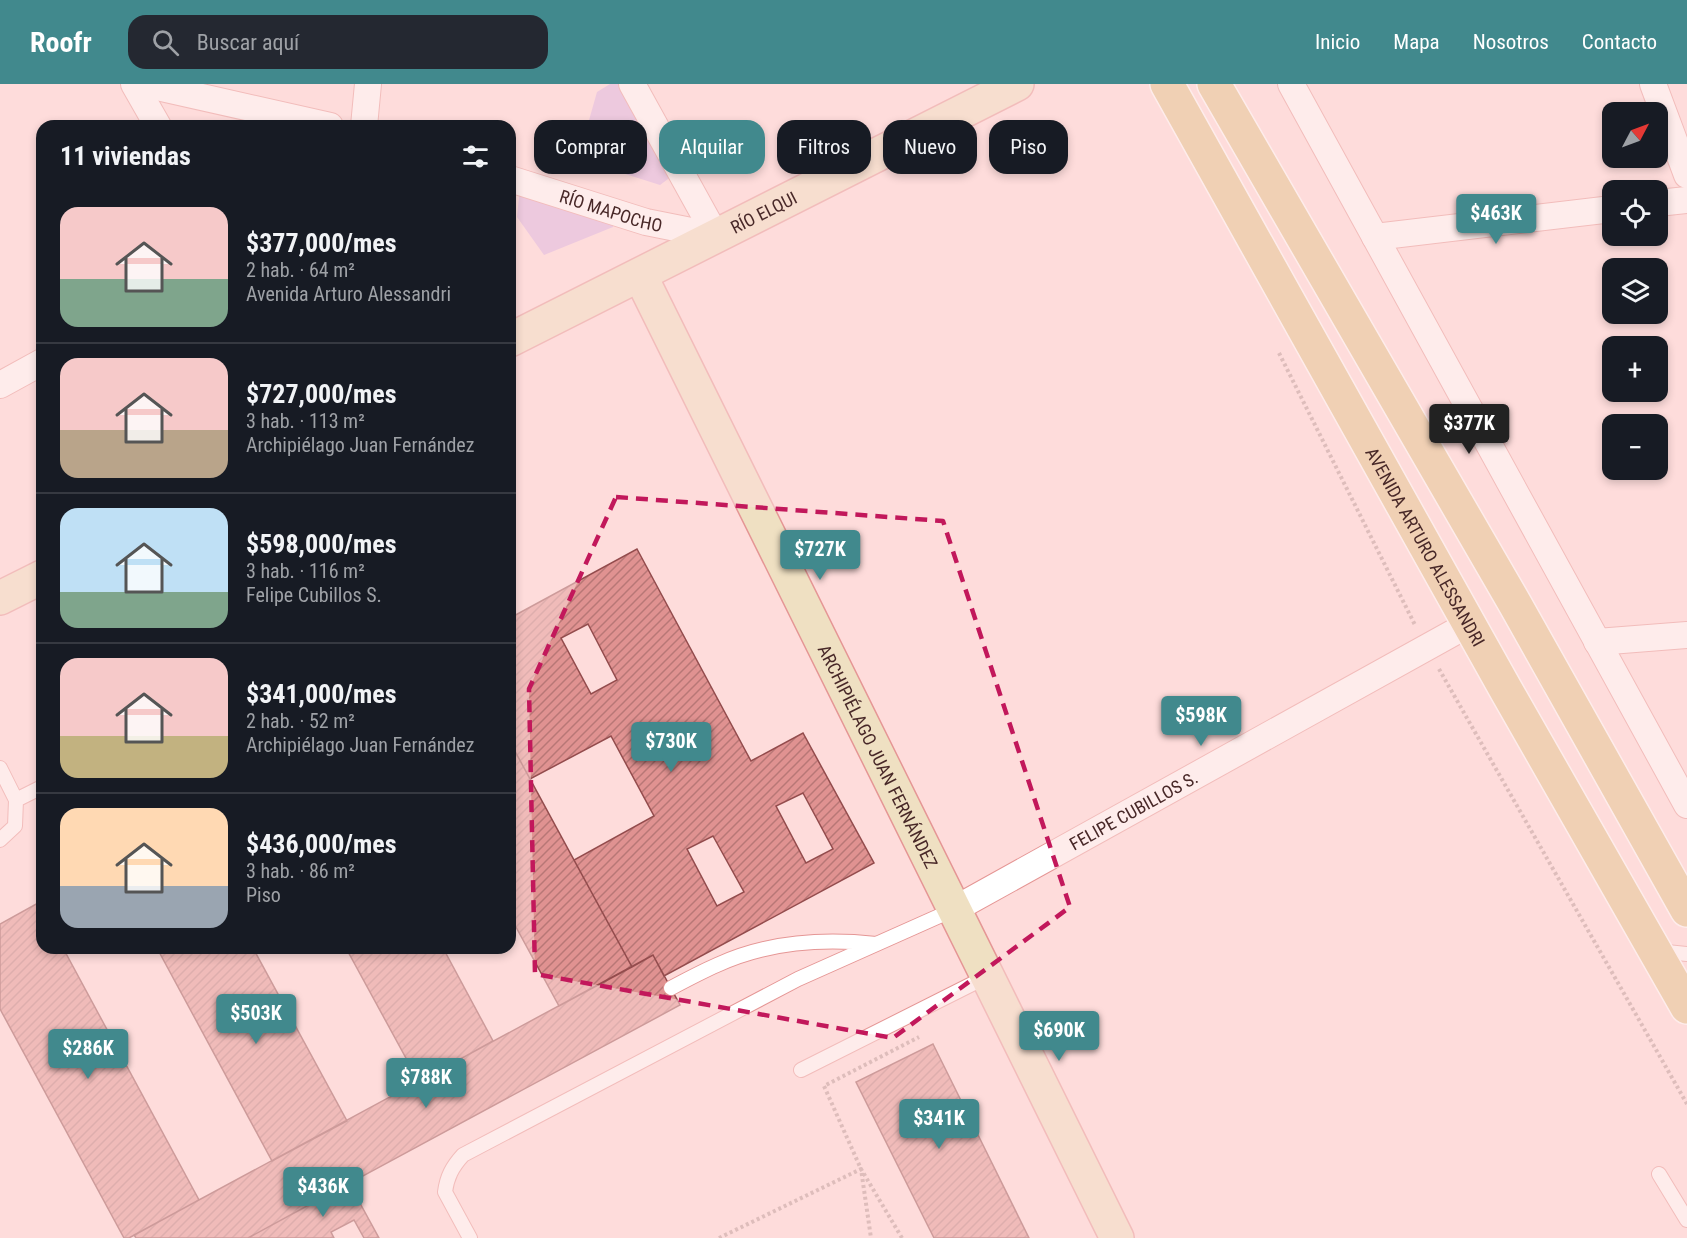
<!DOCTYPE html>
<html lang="es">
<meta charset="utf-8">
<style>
:root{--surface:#171b24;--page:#242831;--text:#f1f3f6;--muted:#9ea1a6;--line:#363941;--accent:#41898d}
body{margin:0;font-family:"Roboto Condensed",sans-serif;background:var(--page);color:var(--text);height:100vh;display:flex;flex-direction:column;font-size:22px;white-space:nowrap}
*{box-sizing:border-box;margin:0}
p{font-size:20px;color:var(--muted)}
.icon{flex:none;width:33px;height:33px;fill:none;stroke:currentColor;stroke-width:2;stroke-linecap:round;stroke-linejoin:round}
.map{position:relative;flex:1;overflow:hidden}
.panel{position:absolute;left:36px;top:36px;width:480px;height:834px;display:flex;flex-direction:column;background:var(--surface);border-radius:18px;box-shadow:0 3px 9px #0003}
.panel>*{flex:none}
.banner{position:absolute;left:534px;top:36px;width:570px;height:54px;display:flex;gap:12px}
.needle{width:39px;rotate:49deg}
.controls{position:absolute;left:1602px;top:18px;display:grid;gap:12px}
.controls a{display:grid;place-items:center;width:66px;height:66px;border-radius:12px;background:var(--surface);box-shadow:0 3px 9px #0003;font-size:30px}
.price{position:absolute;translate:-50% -51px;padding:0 14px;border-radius:6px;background:var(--accent);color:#fff;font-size:20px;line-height:39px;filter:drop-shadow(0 2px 3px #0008)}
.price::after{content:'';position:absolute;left:50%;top:36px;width:18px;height:14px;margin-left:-9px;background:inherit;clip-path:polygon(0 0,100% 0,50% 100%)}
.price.current{background:#222;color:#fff}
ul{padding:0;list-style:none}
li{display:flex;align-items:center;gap:18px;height:150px;padding:0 24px}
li+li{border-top:2px solid var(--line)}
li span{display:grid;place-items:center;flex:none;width:168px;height:120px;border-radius:18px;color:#555}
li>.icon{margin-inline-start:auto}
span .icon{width:72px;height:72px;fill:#fffc;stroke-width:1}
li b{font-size:26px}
h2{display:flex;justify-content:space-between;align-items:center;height:72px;padding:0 24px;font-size:26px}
.pill{padding:0 21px;border-radius:18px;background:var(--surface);box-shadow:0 3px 9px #0003;font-size:21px;line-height:54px}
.pill.current{background:var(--accent);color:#fff}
header{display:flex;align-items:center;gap:36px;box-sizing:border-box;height:84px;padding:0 30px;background:var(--accent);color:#fff}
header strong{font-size:28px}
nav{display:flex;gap:33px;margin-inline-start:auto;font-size:21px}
.search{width:420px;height:54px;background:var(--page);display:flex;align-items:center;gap:15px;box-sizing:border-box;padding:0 21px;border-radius:18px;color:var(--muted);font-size:22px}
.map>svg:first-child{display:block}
.grass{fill:#dab1e3}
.building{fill:url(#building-hatch);stroke:#934c4d;stroke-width:1.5;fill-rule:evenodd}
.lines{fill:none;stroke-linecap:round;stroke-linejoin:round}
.lane-casing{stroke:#e59695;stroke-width:16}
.street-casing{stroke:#e59695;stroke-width:28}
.secondary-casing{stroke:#e59695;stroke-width:36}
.primary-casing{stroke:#fff;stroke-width:36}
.path{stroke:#b89796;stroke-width:4;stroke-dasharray:3 3;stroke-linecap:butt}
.lane{stroke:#fff;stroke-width:14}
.street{stroke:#fff;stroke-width:26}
.secondary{stroke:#efe0c2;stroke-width:33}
.primary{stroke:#dfc186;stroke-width:33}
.marked{fill:none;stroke:#c2185b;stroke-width:4.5;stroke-dasharray:12 8;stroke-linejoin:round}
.labels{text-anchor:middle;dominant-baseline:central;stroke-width:4.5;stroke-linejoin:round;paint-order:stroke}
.street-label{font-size:18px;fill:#482828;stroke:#fff}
</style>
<header>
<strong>Roofr</strong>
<div class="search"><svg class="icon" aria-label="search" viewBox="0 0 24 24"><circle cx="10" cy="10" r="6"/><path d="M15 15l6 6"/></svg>Buscar aquí</div>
<nav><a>Inicio</a><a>Mapa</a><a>Nosotros</a><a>Contacto</a></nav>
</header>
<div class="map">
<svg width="1687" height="1154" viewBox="0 0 1687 1154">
<defs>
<pattern id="building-hatch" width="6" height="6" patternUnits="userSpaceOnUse" patternTransform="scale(1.5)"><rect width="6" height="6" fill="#e09291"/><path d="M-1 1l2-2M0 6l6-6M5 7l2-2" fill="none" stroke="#b87776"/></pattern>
</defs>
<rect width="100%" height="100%" fill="#fedcdb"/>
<path class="grass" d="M610 0H624L672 92 660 101 578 75 597 8Z
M520 104 615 134 613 143 544 171 517 133Z"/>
<path class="building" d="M637 465 751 677 803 649 874 779 664 892 653 871 632 883 574 776 654 732 611 652 530 695 510 658V534ZM588 540 617 596 591 610 561 554ZM803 709 833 765 806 779 776 722ZM713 752 744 808 717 822 687 765Z
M510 658 632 883 559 922 510 832Z
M38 819 42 826V864H63L199 1116 129 1154H124L0 925V840Z
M157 864H253L347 1037 272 1077Z
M346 864H443L493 957 419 998Z
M653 871 680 921 248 1154H136L134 1151Z
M933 960 1029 1154H934L856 998Z
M349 1099 379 1154H364L354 1136 331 1148 334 1154H248Z"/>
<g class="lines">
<defs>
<path id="lane" d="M0 684 16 716 15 742 0 756
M16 716 42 703
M1657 867 1687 870
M671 904C686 896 701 888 717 881 767 858 821 854 876 860
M801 986 988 892
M1659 1090 1687 1136
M470 1154 445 1108C447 1093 452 1083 463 1071L798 895 955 825"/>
<g id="street">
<path d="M134 0 158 42"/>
<path d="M144 0 330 42"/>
<path d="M632 0 716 152"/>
<path d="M1291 0 1687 721"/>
<path d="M1653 0 1687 91"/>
<path d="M364 42 368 0"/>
<path id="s1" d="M510 95 646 138 716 152"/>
<path d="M1658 119 1687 116"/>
<path d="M1375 153 1612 125"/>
<path d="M0 301 42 278"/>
<path d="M1597 558 1687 551"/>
<path id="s2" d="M955 825 1469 540"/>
</g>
<g id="secondary">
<path id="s3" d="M640 191 1117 1154"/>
<path id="s4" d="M510 256 1017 0"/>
<path d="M0 514 42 493"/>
</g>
<g id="primary">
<path id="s5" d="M1167 0 1506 606 1687 923"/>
<path d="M1214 0 1515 520 1687 826"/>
</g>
</defs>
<use href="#lane" class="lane-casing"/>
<use href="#street" class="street-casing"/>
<use href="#secondary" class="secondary-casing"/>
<use href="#primary" class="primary-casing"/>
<path class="path" d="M1279 269 1415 541
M1439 585 1687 1020
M719 1154 861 1085 871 1154
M902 1154 861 1085 824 1002 919 953"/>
<use href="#lane" class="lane"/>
<use href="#street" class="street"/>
<use href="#secondary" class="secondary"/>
<use href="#primary" class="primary"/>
</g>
<path d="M0 0H1687V1154H0ZM616 413 943 437 1070 823 893 954 535 890 529 605Z" fill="#fedcdb" fill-opacity=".55" fill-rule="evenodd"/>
<path class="marked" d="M616 413 943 437 1070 823 893 954 535 890 529 605Z"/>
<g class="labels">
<g class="street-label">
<text stroke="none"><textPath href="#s1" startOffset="106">RÍO MAPOCHO</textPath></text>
<text stroke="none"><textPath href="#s4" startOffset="284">RÍO ELQUI</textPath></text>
<text stroke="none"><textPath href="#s5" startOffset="530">AVENIDA ARTURO ALESSANDRI</textPath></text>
<text stroke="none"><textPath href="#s3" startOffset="537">ARCHIPIÉLAGO JUAN FERNÁNDEZ</textPath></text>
<text stroke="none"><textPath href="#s2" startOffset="204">FELIPE CUBILLOS S.</textPath></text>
</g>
</g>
</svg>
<div class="controls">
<a><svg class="needle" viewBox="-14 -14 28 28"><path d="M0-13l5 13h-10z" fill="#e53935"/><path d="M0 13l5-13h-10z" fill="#9ea1a6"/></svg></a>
<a><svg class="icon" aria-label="locate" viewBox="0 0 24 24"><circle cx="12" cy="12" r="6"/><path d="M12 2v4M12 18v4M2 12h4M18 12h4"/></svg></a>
<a><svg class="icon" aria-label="layers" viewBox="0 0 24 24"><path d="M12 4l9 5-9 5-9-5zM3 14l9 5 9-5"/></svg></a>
<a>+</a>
<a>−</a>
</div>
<b class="price" style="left:1496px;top:161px">$463K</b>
<b class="price current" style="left:1469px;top:371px">$377K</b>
<b class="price" style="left:820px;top:497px">$727K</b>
<b class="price" style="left:1201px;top:663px">$598K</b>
<b class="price" style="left:671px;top:689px">$730K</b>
<b class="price" style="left:256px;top:961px">$503K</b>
<b class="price" style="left:1059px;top:978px">$690K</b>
<b class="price" style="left:88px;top:996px">$286K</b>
<b class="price" style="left:426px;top:1025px">$788K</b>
<b class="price" style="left:939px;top:1066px">$341K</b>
<b class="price" style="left:323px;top:1134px">$436K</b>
<div class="banner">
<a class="pill">Comprar</a>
<a class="pill current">Alquilar</a>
<a class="pill">Filtros</a>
<a class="pill">Nuevo</a>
<a class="pill">Piso</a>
</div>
<section class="panel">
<h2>11 viviendas<svg class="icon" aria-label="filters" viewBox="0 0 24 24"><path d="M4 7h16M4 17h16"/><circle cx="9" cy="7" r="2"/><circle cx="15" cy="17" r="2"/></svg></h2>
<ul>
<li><span style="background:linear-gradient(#f6c9c9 60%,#7fa58c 0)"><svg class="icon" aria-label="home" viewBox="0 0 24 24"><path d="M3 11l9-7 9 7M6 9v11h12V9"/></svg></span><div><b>$377,000/mes</b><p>2 hab. · 64 m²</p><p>Avenida Arturo Alessandri</p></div></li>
<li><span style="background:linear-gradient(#f6c9c9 60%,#b9a48a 0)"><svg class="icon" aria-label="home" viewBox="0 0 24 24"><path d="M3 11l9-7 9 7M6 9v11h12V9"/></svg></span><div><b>$727,000/mes</b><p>3 hab. · 113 m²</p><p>Archipiélago Juan Fernández</p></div></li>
<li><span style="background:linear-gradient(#bfe0f5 70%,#7fa58c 0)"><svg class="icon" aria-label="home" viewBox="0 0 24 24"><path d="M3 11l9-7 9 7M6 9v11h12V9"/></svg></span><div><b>$598,000/mes</b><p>3 hab. · 116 m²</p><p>Felipe Cubillos S.</p></div></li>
<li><span style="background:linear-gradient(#f6c9c9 65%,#c2b280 0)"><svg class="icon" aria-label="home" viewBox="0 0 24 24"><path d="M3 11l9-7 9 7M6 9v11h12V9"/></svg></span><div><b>$341,000/mes</b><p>2 hab. · 52 m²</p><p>Archipiélago Juan Fernández</p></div></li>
<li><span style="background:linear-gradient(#ffd9b3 65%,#9aa5b1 0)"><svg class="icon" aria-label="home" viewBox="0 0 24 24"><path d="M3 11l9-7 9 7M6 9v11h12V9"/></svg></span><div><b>$436,000/mes</b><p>3 hab. · 86 m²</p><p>Piso</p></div></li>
</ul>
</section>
</div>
